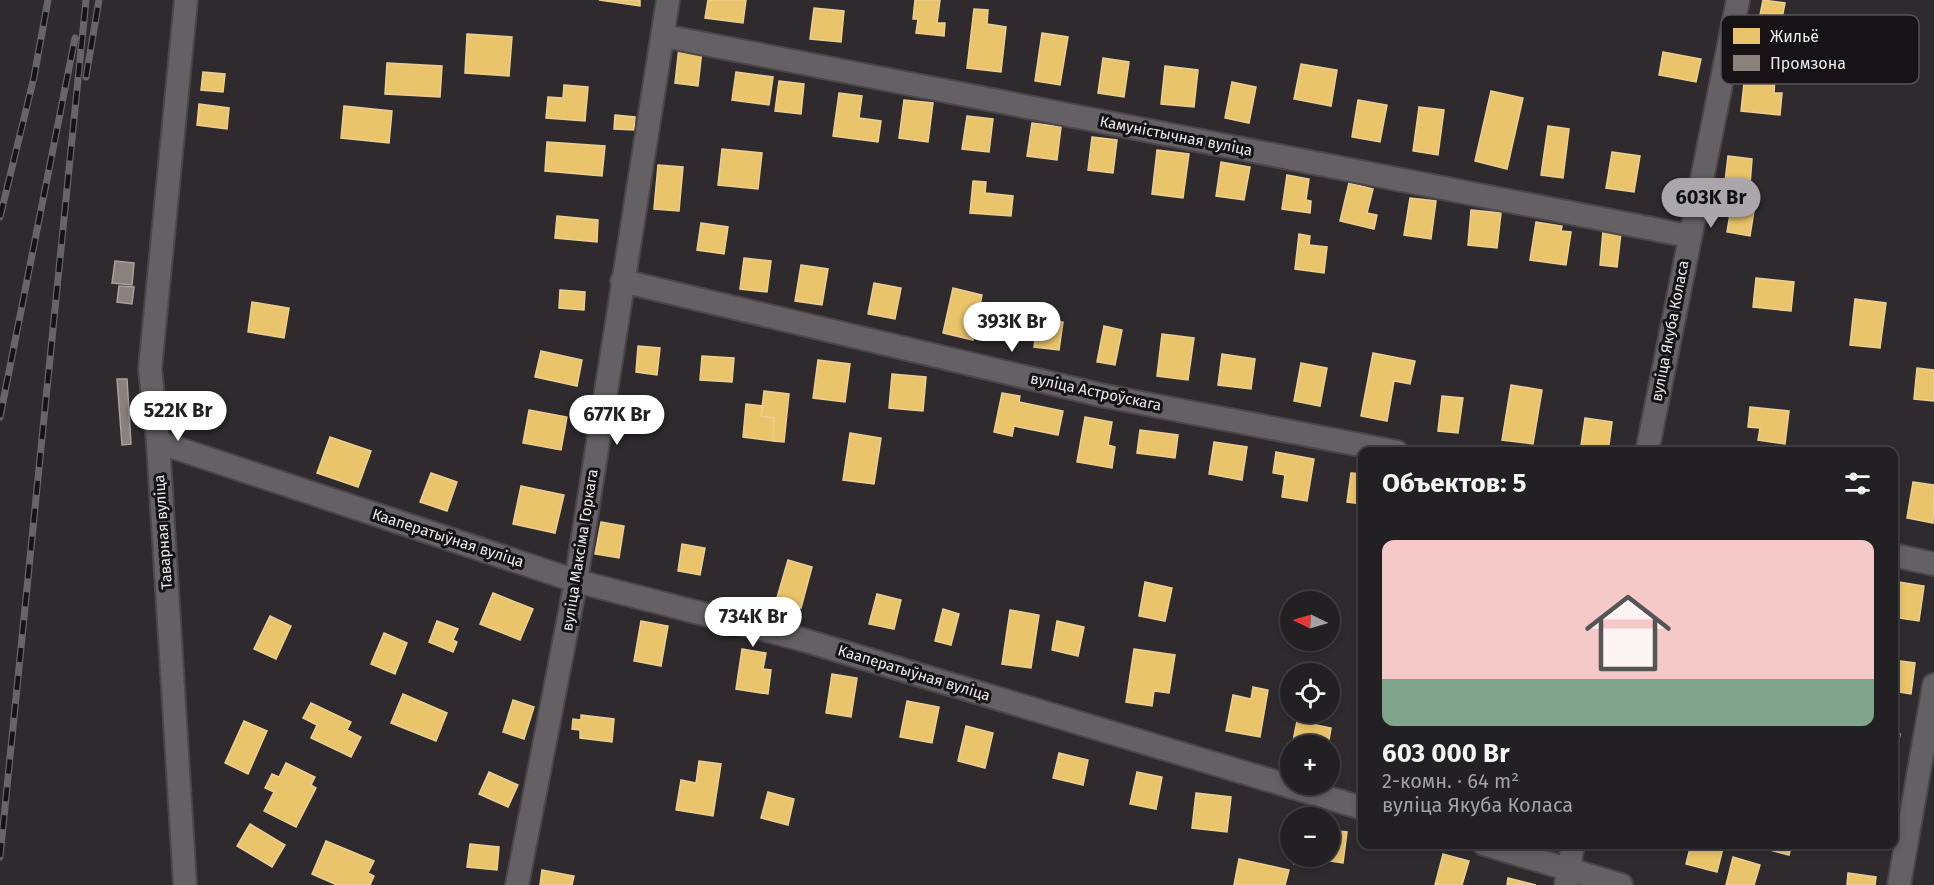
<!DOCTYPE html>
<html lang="ru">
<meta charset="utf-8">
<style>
:root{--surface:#222022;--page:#2a282a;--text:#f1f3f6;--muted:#a2a3a5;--line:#3f3e40;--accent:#aba6ab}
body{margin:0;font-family:"Fira Sans",sans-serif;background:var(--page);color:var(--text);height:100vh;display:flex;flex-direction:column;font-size:22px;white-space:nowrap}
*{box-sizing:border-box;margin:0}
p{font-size:20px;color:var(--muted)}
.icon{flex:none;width:33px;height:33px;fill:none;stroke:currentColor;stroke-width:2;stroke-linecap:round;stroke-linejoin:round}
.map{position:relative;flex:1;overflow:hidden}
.sheet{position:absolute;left:1358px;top:447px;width:540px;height:402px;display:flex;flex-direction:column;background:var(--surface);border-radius:12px;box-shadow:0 3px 9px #0003,0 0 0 2px var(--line)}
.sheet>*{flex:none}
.needle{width:39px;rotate:275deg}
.tools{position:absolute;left:1280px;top:591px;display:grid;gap:12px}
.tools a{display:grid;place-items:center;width:60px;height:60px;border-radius:50%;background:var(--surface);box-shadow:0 3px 9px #0003,0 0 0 2px var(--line);font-size:30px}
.price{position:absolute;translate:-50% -51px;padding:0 14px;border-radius:21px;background:#fff;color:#222;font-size:20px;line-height:39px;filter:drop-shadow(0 2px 3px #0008)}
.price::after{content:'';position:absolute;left:50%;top:36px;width:18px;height:14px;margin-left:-9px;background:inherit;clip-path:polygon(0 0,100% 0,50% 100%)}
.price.current{background:var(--accent);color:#111}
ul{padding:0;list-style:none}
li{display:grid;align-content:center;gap:12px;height:318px;padding:0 24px}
li span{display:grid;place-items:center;height:186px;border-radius:12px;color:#555}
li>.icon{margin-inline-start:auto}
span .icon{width:108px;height:108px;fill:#fffc;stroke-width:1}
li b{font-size:26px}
h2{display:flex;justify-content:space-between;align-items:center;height:72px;padding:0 24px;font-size:26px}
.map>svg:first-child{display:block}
.homes{fill:#e9c46a;stroke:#ebcf92;stroke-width:1.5}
.industry{fill:#8a817c;stroke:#a8a09e;stroke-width:1.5}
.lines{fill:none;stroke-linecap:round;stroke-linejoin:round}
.street-casing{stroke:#4a464a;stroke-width:26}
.street{stroke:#646064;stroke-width:22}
.rail-casing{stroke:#686568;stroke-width:7}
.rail{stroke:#161216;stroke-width:4.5;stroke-dasharray:14;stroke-linecap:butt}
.labels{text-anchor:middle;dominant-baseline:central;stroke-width:6;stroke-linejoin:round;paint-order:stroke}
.street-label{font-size:15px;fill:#efe9ee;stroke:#161216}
.key{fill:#161216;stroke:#575257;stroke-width:1.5}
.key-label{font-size:16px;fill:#efe9ee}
</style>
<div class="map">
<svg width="1934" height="885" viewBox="0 0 1934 885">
<rect width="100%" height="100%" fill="#2e2a2e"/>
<path class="homes" d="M599 0H640V6Z
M708 0H746L743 23 705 18Z
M915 0H940L937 23H945L944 36 916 33 918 19H913Z
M1763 0 1785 3 1780 29 1758 25Z
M814 8 844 11 841 42 810 39Z
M974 9 988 10 987 24 1006 27 1001 72 967 68Z
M1042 33 1068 37 1060 85 1035 81Z
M467 34 512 37 509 76 465 73Z
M679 47 702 50 698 86 675 83Z
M1663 52 1701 59 1696 82 1659 75Z
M1103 58 1129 62 1124 97 1098 93Z
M387 63 442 66 440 97 385 94Z
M1301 64 1337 70 1331 106 1294 99Z
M1165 66 1198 70 1194 107 1161 104Z
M203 72 225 74 223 92 201 90Z
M736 72 773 77 769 105 732 100Z
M1745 74 1775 78 1774 93H1782L1780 115 1741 111Z
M779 81 804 84 801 114 775 111Z
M1232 82 1256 87 1249 123 1225 118Z
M564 85 588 87 585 121 546 118 548 97 563 98Z
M1491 91 1523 98 1507 169 1475 161Z
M839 93 862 96 859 118 881 121 878 142 833 136Z
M904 100 933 103 928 142 899 138Z
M1358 100 1387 105 1380 142 1352 137Z
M199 104 229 108 227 129 197 125Z
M344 106 392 111 389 143 341 138Z
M1419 107 1444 110 1438 155 1413 151Z
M615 115 635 117 634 130 614 129Z
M967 116 993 119 989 152 962 149Z
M1032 123 1061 127 1057 160 1027 156Z
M1548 126 1569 129 1563 178 1541 175Z
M1092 137 1117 140 1113 173 1088 170Z
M547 142 605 146 602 176 545 171Z
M722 149 762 153 758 189 718 185Z
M1157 150 1189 154 1183 198 1152 194Z
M1612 152 1640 156 1634 192 1606 188Z
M1728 156 1752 159 1750 185 1725 182Z
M1221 162 1250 167 1244 200 1216 196Z
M658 165 683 167 679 211 654 209Z
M1287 175 1309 179 1306 200 1311 201 1310 213 1282 209Z
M973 181 986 182 985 193 1013 196 1011 216 970 213Z
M1349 183 1373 189 1367 213 1377 215 1374 229 1340 221Z
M1410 198 1436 201 1431 239 1404 235Z
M1731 208 1754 211 1750 236 1727 232Z
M1471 210 1501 213 1497 248 1468 245Z
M557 216 598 220 597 242 555 238Z
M1536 222 1562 226 1561 231 1571 232 1566 265 1530 260Z
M701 223 728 227 724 254 697 250Z
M1603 231 1621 233 1617 267 1600 265Z
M1299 234 1310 236 1309 245 1327 247 1324 273 1295 269Z
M744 258 771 261 767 292 740 289Z
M801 265 828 269 822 305 795 301Z
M1756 278 1794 282 1791 311 1753 307Z
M874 283 901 288 895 319 868 314Z
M953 288 982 295 973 340 943 333Z
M560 290 585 292 584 310 559 308Z
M1855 299 1886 303 1880 348 1850 345Z
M252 302 289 308 284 338 248 332Z
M1038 318 1063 322 1059 350 1034 347Z
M1104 326 1122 330 1115 365 1097 362Z
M1162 334 1194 338 1188 380 1157 376Z
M638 346 660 348 657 375 636 372Z
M541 351 582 360 577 386 535 377Z
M1373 353 1415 361 1410 384 1394 381 1387 421 1361 416Z
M1222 354 1255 359 1251 389 1218 385Z
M702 356 734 358 732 382 700 380Z
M818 360 850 364 845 402 813 398Z
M1301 363 1327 368 1320 406 1294 401Z
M1917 368 1934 370V401L1914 399Z
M892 374 926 377 923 411 889 408Z
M1511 385 1542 390 1533 444 1502 440Z
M764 391 789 394 784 442 773 441 774 418 761 416Z
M1002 393 1020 396 1019 402 1063 411 1058 435 1014 426 1012 436 994 432Z
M1442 396 1463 398 1458 433 1438 431Z
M746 404 763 406 761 416 774 418 773 441 743 437Z
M1750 407 1789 411 1785 444 1758 440 1760 428 1748 427Z
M529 410 567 417 561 450 523 443Z
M1085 417 1112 422 1108 445 1115 447 1112 468 1077 462Z
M1585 418 1612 422 1608 452H1580Z
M1140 430 1178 435 1175 458 1137 453Z
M850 433 881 438 874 484 843 480Z
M330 437 371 451 358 487 317 473Z
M1214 442 1247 447 1242 480 1209 474Z
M1276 452 1314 459 1307 501 1282 497 1285 475 1273 473Z
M431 473 457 482 447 511 420 502Z
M1351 473 1362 474V504L1347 502Z
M1913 482 1934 485 1933 523 1907 518Z
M521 486 564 495 555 533 513 524Z
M601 522 624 526 619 558 595 554Z
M682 544 705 548 700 575 678 571Z
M788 560 812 567 801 608 776 601Z
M1893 581 1924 586 1919 621 1893 617Z
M1145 582 1172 588 1165 621 1139 616Z
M493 593 533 609 520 640 480 624Z
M877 594 901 600 894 629 869 624Z
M943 609 959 614 951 645 935 641Z
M1010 610 1039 615 1031 668 1002 664Z
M270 616 291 626 276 659 254 649Z
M437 621 458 629 453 640 457 642 453 652 429 642Z
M641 621 668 626 661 666 634 661Z
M1057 621 1084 627 1078 656 1052 650Z
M384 633 407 643 395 674 371 664Z
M742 649 766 653 763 669 771 670 768 694 736 689Z
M1134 649 1175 655 1169 693 1154 691 1152 706 1126 702Z
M1893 660 1915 663 1911 694 1893 691Z
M832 674 857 678 851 717 826 713Z
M1253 687 1268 690 1260 737 1226 731 1233 695 1251 699Z
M403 694 447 713 436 741 391 723Z
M513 700 534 707 524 739 503 732Z
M907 701 939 707 932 743 900 737Z
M311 703 351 722 347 730 361 737 351 757 311 738 317 725 303 718Z
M581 715 614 719 612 742 580 738V730L572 729 573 719 581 720Z
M244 721 267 731 248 774 225 763Z
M1297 721 1331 728 1328 746H1292Z
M966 726 993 733 985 768 958 761Z
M1893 733 1900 734 1896 759 1893 758Z
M1059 753 1088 760 1083 785 1053 778Z
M699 761 721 764 713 816 676 810 681 780 696 783Z
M286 763 315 777 311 785 316 788 296 827 264 811 274 792 265 788 272 774 279 777Z
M489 772 518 785 508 807 479 794Z
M1137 772 1162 777 1156 809 1130 804Z
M768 792 794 799 788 825 761 818Z
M1196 793 1231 797 1227 832 1192 828Z
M250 824 285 845 272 867 237 846Z
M1329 830 1347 832 1343 863 1322 860 1323 856H1329Z
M326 841 374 861 368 873 374 876 370 885H337L312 874Z
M470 844 499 847 497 870 467 867Z
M1691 844H1724L1717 872 1686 864Z
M1747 844H1792L1789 855Z
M1443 854 1469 861 1462 885H1435Z
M1295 856H1310L1308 866 1294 864Z
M1733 857 1760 865 1754 885H1726Z
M1239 859 1289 870 1285 885H1234Z
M542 870 574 876 572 885H540Z
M1848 873 1876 877 1875 885H1847Z
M1508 878 1536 885H1507Z"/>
<path class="industry" d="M115 261 134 263 132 285 112 283Z
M119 286 134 287 132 304 117 302Z
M117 379H127L131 444 122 445Z"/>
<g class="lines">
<defs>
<path id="street" d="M664 36 1689 236
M622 281 1105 396 1397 452
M158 442 576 581 800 639 1362 808
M1647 452 1738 0
M1893 555 1934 564
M1484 844 1621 885
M1566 884 1573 844
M185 885 158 442 150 369 186 0
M517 885 576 581 668 0
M1899 885 1934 685"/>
</defs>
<use href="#street" class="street-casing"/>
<use href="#street" class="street"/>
<defs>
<path id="rail" d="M86 77 99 0
M0 217 34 77 48 0
M0 417 75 38
M0 857 86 0"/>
</defs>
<use href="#rail" class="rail-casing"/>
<use href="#rail" class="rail"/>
</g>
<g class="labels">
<g class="street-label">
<text transform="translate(1176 136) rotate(11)">Камуністычная вуліца</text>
<text transform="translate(1670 331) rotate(-79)">вуліца Якуба Коласа</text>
<text transform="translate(1096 392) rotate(12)">вуліца Астроўскага</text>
<text transform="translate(163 532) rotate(-94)">Таварная вуліца</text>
<text transform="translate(448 538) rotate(18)">Кааператыўная вуліца</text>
<text transform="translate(580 550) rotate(-81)">вуліца Максіма Горкага</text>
<text transform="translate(914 673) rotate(17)">Кааператыўная вуліца</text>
</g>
</g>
<rect x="1721" y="15" width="198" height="69" rx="9" class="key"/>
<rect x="1733" y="28" width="27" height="16" fill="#e9c46a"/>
<rect x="1733" y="55" width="27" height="16" fill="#8a817c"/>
<g class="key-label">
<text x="1770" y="42">Жильё</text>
<text x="1770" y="69">Промзона</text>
</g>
</svg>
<div class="tools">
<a><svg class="needle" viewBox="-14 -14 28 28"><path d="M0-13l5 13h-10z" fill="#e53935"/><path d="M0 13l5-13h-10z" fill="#a2a3a5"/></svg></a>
<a><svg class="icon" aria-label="locate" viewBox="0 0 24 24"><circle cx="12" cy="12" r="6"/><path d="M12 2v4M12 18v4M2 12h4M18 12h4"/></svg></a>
<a>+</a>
<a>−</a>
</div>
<b class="price current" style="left:1711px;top:229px">603K Br</b>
<b class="price" style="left:1012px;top:353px">393K Br</b>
<b class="price" style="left:178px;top:442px">522K Br</b>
<b class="price" style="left:617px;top:446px">677K Br</b>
<b class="price" style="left:753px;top:648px">734K Br</b>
<section class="sheet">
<h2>Объектов: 5<svg class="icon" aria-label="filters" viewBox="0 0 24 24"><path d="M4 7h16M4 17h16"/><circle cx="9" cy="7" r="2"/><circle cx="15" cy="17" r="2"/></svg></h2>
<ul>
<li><span style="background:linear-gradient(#f6c9c9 75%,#7fa58c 0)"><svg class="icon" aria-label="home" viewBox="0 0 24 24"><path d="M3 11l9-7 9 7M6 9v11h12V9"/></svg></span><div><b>603 000 Br</b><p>2-комн. · 64 m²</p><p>вуліца Якуба Коласа</p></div></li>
</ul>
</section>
</div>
